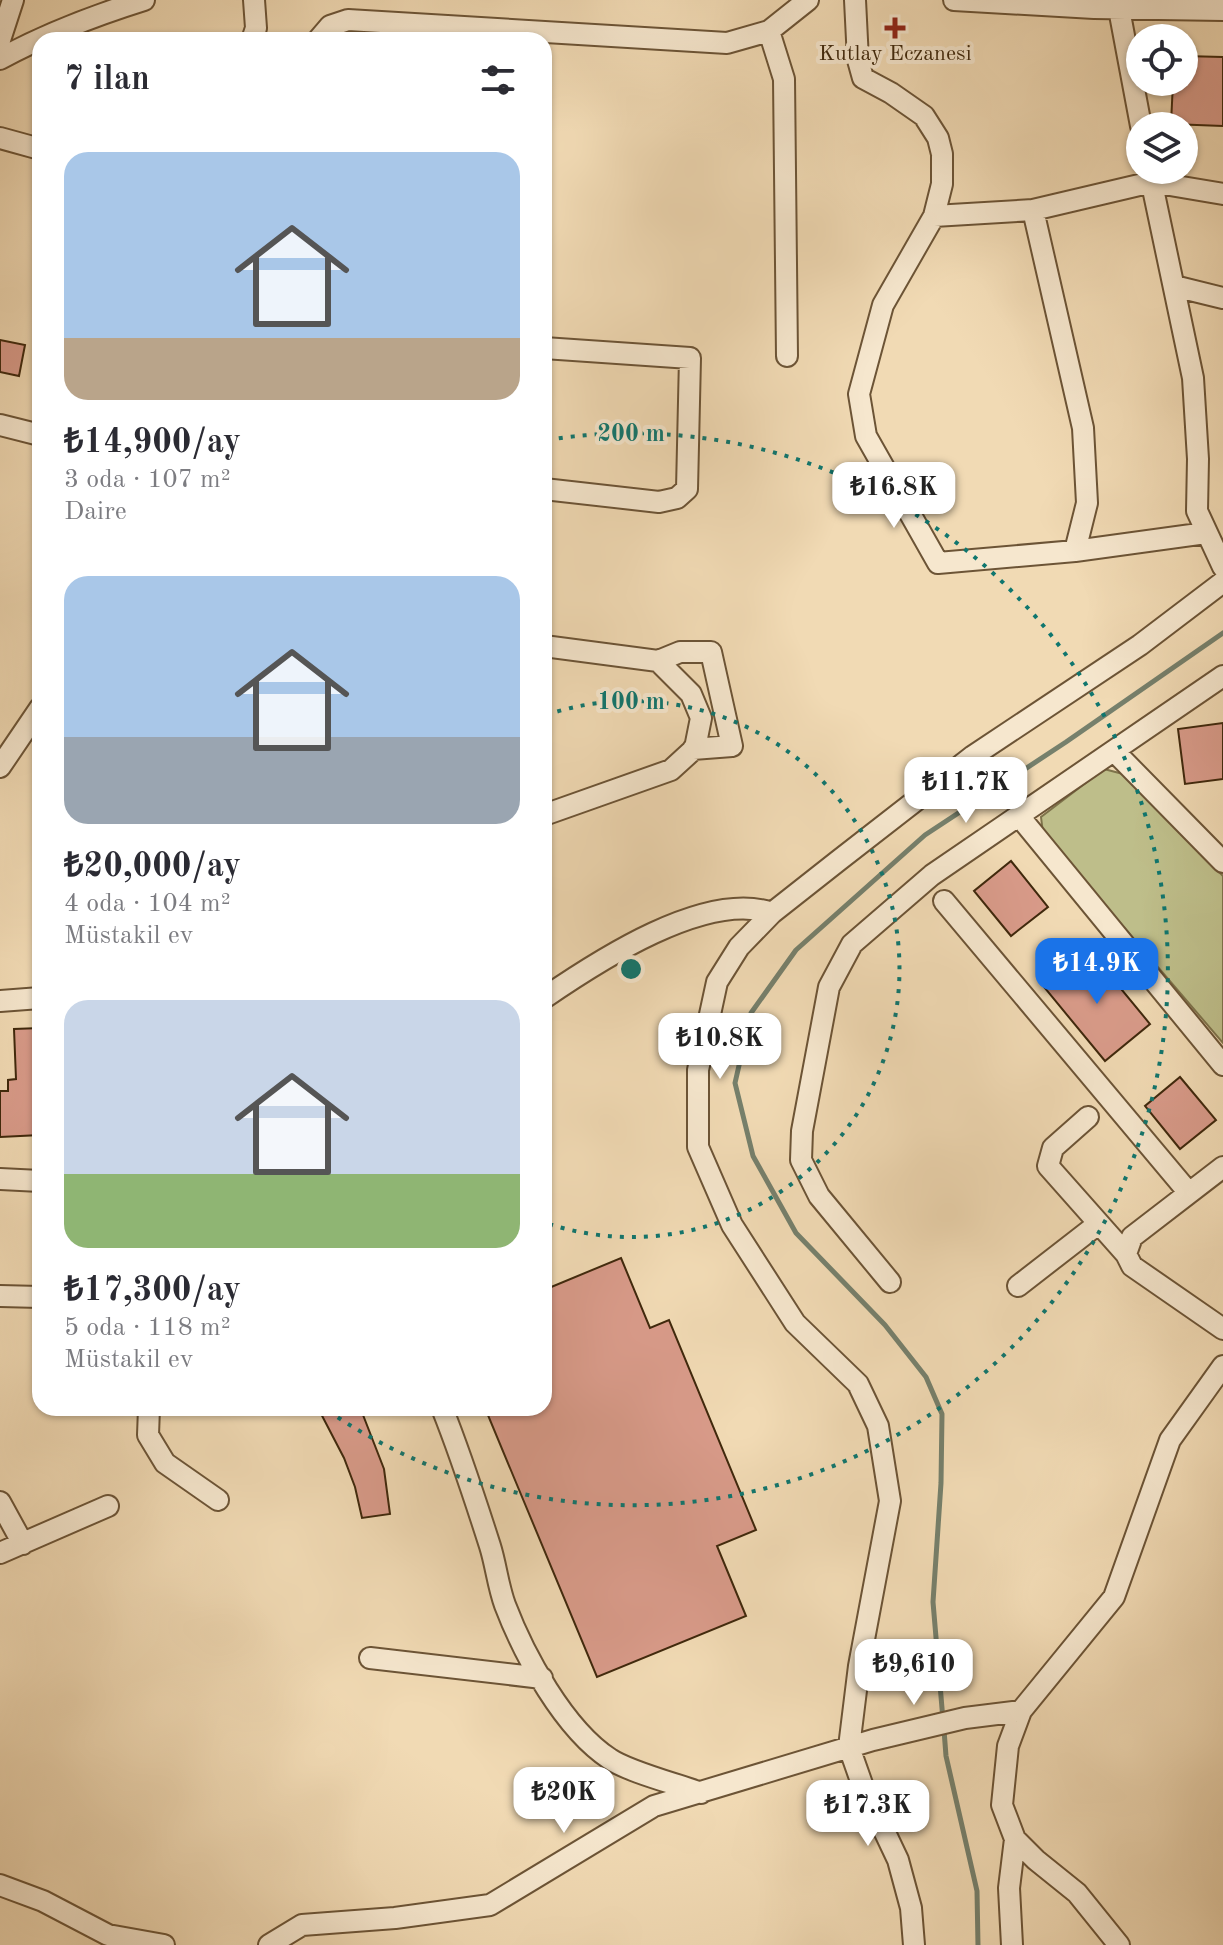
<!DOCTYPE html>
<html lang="tr">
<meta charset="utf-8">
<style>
:root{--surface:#fff;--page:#f2f2f3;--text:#2b2b33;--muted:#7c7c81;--accent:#1a73e8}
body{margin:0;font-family:"Old Standard TT",serif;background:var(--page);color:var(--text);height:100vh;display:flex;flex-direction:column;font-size:30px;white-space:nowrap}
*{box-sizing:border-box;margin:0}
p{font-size:26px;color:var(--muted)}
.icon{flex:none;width:44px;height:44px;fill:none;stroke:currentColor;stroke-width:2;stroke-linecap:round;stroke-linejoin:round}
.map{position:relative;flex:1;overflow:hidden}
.drawer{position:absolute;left:32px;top:32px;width:520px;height:1384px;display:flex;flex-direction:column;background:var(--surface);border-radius:24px;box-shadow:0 2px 6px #0004}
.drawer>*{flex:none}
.tools{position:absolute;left:1126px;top:24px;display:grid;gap:16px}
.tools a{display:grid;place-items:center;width:72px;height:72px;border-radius:50%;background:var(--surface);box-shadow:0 2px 6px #0004;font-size:40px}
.price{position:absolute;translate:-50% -68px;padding:0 18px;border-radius:16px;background:#fff;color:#222;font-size:26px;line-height:52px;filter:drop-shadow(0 2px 4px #0008)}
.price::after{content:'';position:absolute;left:50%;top:48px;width:24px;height:18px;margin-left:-12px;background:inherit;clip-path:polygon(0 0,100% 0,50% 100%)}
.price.current{background:var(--accent);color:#fff}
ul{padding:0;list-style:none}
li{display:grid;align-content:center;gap:16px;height:424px;padding:0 32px}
li span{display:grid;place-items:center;height:248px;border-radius:24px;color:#555}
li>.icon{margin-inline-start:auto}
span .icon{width:144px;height:144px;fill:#fffc;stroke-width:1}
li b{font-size:34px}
h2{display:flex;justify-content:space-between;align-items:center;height:96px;padding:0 32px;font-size:34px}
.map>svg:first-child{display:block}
.green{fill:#bebe8a;stroke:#7e734b;stroke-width:2}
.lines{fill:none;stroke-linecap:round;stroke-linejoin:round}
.stream{stroke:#76806c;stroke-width:5}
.building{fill:#d99b8a;stroke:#3f280c;stroke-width:2}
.minor-casing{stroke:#6c5436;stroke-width:24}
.minor{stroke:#f6e7ce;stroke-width:20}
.ring{fill:none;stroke:#0f766e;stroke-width:4;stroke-dasharray:4 8}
.poi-dot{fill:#8f2418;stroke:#f6e7ce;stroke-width:3}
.labels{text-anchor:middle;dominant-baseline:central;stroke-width:8;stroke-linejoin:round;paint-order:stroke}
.poi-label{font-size:22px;fill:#3f280c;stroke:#f6e7ce}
.centre{fill:#0f766e;stroke:#f6e7ce;stroke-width:4}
.ring-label{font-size:24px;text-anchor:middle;font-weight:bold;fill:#0f766e;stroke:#f6e7ce;stroke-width:8;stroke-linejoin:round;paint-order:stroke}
</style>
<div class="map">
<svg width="1223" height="1945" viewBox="0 0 1223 1945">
<rect width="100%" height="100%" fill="#f1dab4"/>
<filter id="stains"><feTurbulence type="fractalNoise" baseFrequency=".0025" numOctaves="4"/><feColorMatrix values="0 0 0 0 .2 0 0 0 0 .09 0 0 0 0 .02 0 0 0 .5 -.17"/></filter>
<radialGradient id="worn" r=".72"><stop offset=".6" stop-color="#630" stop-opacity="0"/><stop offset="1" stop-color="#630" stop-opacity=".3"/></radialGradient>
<path class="green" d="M1104 769 1123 774 1223 876V1043L1043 833 1041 817Z"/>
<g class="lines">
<path class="stream" d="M943 1720 933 1602 941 1483 942 1414 926 1377 885 1325 796 1233 753 1156 735 1083 751 1013 796 950 925 835 1066 742 1223 633
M944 1730 946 1756 977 1891 978 1945"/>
</g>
<path class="building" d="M1184 56 1223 57V126L1171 124 1173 82H1184Z
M0 340 25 345 19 376 0 372Z
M1223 723V779L1185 784 1178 729Z
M1011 861 1048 907 1011 936 974 891Z
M1089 950 1150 1024 1105 1061 1044 987Z
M40 1028V1135L0 1137V1091H8V1080L16 1079 14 1029Z
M1180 1077 1216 1120 1180 1149 1145 1106Z
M621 1258 650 1328 669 1320 756 1530 717 1546 746 1616 597 1677 485 1408H544V1290Z
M318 1408H357L363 1415 384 1469 390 1514 362 1518 355 1487 344 1458Z"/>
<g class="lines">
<defs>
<path id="minor" d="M855 0 858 60 863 78 891 93 924 116 938 138 942 154V184L934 216 883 305 859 394 866 436 938 563 1075 551 1087 503 1083 428 1033 210
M954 0 1094 8 1223 10
M1119 9 1141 126
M769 31 784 79 787 356
M0 40 13 0
M252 40 256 28 254 0
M318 40 330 26 348 20 727 43 769 31 808 0
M0 59C46 34 93 16 144 0
M0 138 40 149
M1149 170 1193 378 1198 459 1197 511 1223 567
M934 216 1033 210 1152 182 1223 194
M1174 286 1223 298
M544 348 690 358 687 489 677 498 659 502 544 489
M0 425 40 435
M1075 551 1206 533
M544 646 658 661 691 694 701 718 695 748 671 770 544 815
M658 661 680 652H711L732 746 693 749
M1114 751 1223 862
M0 767 40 708
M1019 816 1223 1065
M944 901 1189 1193
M544 998C598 961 706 890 772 913
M0 1001 40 998
M1088 1117 1053 1148 1048 1166 1126 1254
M1223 1167 1132 1237 1126 1254 1132 1266 1223 1329
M0 1179 40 1181
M890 1282 819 1196 801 1160 802 1131 829 987 852 944 932 875 1223 676
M1018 1286 1098 1224
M0 1296 40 1297
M149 1408 148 1435 165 1463 218 1500
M442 1408C460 1453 475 1499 490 1546 496 1565 498 1586 505 1605 524 1655 564 1729 610 1759 629 1772 677 1784 701 1793
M0 1502 23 1544
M0 1553 108 1506
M370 1658 542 1678
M0 1885 43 1901 108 1935 164 1945
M269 1945 302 1925 395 1918 490 1905 654 1806 873 1740 965 1718 1021 1711
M914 1945 911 1908 898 1860 862 1784 849 1747 859 1666 890 1501 878 1426 858 1384 795 1323 732 1225 698 1147V1070L717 982 739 947 772 913 838 861 973 756 1140 645 1223 582
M1012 1945 1009 1888 1015 1839
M1119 1945 1077 1893 1036 1860 1015 1839 1002 1805 1008 1746 1021 1711 1114 1597 1170 1440 1223 1366"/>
</defs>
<use href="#minor" class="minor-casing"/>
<use href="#minor" class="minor"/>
</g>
<g class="ring">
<path d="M546 715A268 268 0 1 1 546 1223"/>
<path d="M547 440A536 536 0 1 1 324 1408"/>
</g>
<path class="poi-dot" d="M891 16h8v8h8v8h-8v8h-8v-8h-8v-8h8z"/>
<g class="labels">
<g class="poi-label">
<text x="895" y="54">Kutlay Eczanesi</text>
</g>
</g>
<circle cx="631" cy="969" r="12" class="centre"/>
<g class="ring-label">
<text x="631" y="441">200 m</text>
<text x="631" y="709">100 m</text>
</g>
<rect width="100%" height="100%" filter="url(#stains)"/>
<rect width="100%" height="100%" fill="url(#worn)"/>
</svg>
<div class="tools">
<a><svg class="icon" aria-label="locate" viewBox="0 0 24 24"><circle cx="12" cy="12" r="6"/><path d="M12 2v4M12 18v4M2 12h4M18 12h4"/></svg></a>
<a><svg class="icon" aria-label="layers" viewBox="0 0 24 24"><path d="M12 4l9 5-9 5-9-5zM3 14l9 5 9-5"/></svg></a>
</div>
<b class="price" style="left:894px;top:530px">₺16.8K</b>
<b class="price" style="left:966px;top:825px">₺11.7K</b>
<b class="price current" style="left:1097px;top:1006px">₺14.9K</b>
<b class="price" style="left:720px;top:1081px">₺10.8K</b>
<b class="price" style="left:914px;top:1707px">₺9,610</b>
<b class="price" style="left:564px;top:1835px">₺20K</b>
<b class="price" style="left:868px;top:1848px">₺17.3K</b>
<section class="drawer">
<h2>7 ilan<svg class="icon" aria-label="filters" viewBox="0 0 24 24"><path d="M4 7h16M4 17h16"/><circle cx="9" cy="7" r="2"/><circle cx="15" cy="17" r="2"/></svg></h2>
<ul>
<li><span style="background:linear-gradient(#a9c7e8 75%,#b9a48a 0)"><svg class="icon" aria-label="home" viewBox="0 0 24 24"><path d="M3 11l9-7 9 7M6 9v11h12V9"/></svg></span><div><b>₺14,900/ay</b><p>3 oda · 107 m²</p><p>Daire</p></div></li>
<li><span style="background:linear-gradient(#a9c7e8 65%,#9aa5b1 0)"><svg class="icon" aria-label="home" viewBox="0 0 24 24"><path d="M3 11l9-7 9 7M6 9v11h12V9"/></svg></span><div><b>₺20,000/ay</b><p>4 oda · 104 m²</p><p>Müstakil ev</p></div></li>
<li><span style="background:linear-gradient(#c9d6e8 70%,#8fb573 0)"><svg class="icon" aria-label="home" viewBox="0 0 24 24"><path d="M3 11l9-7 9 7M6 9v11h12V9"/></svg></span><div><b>₺17,300/ay</b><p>5 oda · 118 m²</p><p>Müstakil ev</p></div></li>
</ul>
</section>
</div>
